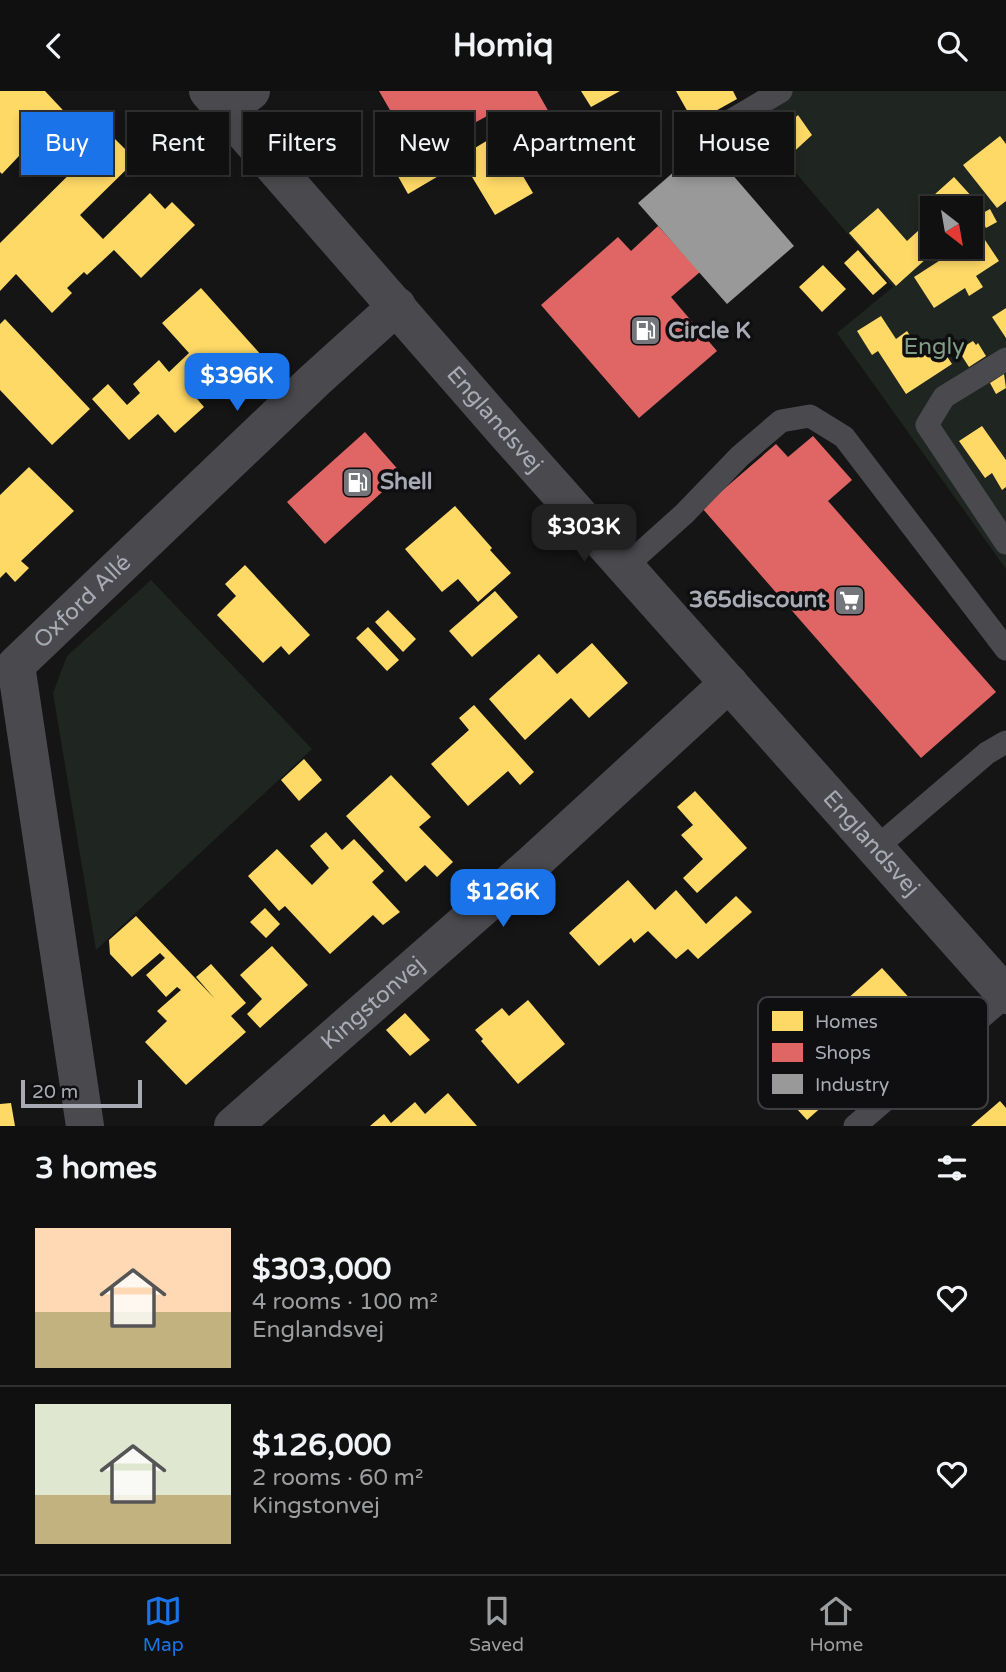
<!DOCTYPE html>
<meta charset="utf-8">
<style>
:root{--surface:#101010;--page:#191919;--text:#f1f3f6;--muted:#9c9d9f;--line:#303030;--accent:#1a73e8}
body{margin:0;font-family:"Varela Round",sans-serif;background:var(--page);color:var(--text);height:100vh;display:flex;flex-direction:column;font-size:26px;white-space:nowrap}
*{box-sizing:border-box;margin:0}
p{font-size:23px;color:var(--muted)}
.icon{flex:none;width:38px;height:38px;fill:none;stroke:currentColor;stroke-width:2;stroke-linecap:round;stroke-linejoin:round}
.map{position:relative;height:1035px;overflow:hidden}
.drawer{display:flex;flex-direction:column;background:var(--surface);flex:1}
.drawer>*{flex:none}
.top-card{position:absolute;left:21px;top:21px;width:964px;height:63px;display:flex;gap:14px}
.needle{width:46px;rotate:149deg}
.fabs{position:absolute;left:920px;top:105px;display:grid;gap:14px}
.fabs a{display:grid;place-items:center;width:63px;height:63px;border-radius:0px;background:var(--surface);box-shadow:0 4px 10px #0003,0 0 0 2px var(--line);font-size:35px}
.scale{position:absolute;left:21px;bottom:18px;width:121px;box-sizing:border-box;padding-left:7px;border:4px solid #a8abb4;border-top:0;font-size:19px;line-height:24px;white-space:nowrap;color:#a8abb4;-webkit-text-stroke:5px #0f0f11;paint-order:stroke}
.price{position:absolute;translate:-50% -60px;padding:0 16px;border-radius:14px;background:var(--accent);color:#fff;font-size:23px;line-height:46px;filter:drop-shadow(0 2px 4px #0008)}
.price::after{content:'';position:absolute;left:50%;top:42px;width:21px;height:16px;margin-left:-10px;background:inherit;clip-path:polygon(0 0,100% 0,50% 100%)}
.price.current{background:#222;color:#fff}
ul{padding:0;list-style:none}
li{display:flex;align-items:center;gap:21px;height:175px;padding:0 35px}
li+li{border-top:2px solid var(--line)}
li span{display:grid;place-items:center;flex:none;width:196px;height:140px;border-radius:0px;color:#555}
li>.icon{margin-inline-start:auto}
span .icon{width:84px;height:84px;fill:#fffc;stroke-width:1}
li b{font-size:30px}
h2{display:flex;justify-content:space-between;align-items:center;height:84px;padding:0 35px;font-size:30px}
.tag{padding:0 24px;border-radius:0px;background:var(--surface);box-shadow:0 4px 10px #0003,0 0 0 2px var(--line);font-size:24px;line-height:63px}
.tag.current{background:var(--accent);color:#fff}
header{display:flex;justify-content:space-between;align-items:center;height:91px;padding:0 35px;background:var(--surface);font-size:32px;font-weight:700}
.dock{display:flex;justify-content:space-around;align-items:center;height:98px;border-top:2px solid var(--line);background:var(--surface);font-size:19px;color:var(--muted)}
.dock a{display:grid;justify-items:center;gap:4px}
.dock .current{color:var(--accent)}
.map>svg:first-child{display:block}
.green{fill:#1f2520;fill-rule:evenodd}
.homes{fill:#ffd966}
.shops{fill:#e06666}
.industry{fill:#999}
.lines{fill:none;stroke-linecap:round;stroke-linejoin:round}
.service{stroke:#4a4a4e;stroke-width:23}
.minor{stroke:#4a4a4e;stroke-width:38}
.tertiary{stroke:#4a4a4e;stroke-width:38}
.labels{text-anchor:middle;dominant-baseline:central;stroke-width:7;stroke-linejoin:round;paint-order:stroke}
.poi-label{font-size:23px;font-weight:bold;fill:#a8abb4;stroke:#0f0f11;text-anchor:start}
.park-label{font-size:23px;fill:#819d85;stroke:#0f0f11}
.street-label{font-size:23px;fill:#a8abb4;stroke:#0f0f11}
.key{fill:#0f0f11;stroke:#3d3e42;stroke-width:2}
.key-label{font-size:19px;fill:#a8abb4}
</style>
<header><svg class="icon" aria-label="back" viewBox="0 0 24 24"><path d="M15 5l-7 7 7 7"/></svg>Homiq<svg class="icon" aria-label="search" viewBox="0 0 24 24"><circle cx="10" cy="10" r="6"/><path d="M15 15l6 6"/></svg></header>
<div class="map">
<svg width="1006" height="1035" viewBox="0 0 1006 1035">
<rect width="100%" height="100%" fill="#151515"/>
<path class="green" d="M758 0H1006V478L837 242 893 196 737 13ZM933 117H971V156H933Z
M151 489 312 658 96 859 53 602 67 565Z"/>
<path class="homes" d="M0 0H45L75 32 30 76 19 65 2 83 0 81Z
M581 0H620L591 16Z
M676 0H733L737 8 694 32Z
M798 24 812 44 787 67 771 49Z
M110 43 136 69 80 124 103 148 150 102 165 118 172 111 195 134 141 187 114 159 87 184 84 181 67 197 72 202 52 222 16 183 0 200V152Z
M498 43 533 102 495 124 460 66Z
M1000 45 1006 53V110L997 117 963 74Z
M433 57 447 80 408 103 395 80Z
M954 86 974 108 963 117H933V123L924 113Z
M878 117 907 150 919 139 937 158 896 195 849 142Z
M990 118 997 131 986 137 979 124Z
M979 140 999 170 976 185 983 196 969 205 965 197 934 217 914 186 956 159 954 156H971V146Z
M858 159 887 192 873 204 844 172Z
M823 174 846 198 822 221 799 196Z
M201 197 263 266 224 301 204 280 187 296 204 316 175 342 158 323 129 349 92 308 108 293 127 314 140 302 133 293 159 269 169 281 189 262 162 232Z
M1006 217V247L992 226Z
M881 225 896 248 907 240 922 263 938 252 952 273 906 303 878 260 872 264 857 240Z
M5 228 90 318 52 354 0 299V233Z
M973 250 976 254 978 252 986 265 969 276 958 259Z
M1004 283 1006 297 996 303 990 292Z
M982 335 1006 369V396L1002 399 992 382 985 387 959 350Z
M29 376 74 420 21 470 29 477 15 491 6 481 0 487V404Z
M455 415 492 457 490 459 511 482 478 511 458 488 442 501 405 458Z
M245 474 310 544 289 564 281 555 263 572 217 524 236 505 225 493Z
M495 500 518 526 472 566 449 540Z
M388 519 416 548 403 561 375 531Z
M368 536 399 569 387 580 356 547Z
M592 552 628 592 589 627 571 607 525 649 489 608 539 563 557 583Z
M474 614 534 681 520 694 508 680 468 715 431 673 469 639 459 627Z
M304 668 322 689 299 710 281 689Z
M391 684 431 726 419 736 453 771 437 786 425 774 406 791 346 725Z
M695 700 747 757 697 802 683 787 703 768 681 744 693 734 677 716Z
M326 741 342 759 354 748 384 780 372 791 400 821 383 834 373 824 330 863 285 815 279 820 248 785 277 758 312 794 329 777 310 755Z
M628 789 655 819 676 799 706 833 736 805 752 821 698 868 688 858 676 868 648 840 634 852 631 847 599 875 569 842Z
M265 817 280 833 266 847 250 831Z
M136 825 215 908 196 886 211 873 246 912 231 925 246 941 186 994 145 951 167 930 157 920 181 899 177 896 166 906 146 884 165 867 160 862 132 886 110 863 109 849Z
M272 855 308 894 260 937 247 923 262 908 240 884Z
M882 877 925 924 807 1029 764 982Z
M528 909 565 953 518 993 481 950 483 948 475 939 502 917 509 925Z
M405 922 430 949 410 965 386 939Z
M448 1002 477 1035H370L384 1023 391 1032 415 1011 425 1023Z
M1000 1010 1006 1017V1035H971Z
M11 1012 15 1035H0V1013Z"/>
<path class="shops" d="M379 0H537L550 23 504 49 489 24 456 42 446 24 406 47Z
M658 135 700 181 671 206 717 260 639 327 541 214 618 146 631 160Z
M365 341 402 383 325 453 287 411Z
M813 345 852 389 828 410 996 601 921 667 702 417 776 353 788 366Z"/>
<path class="industry" d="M706 53 794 155 727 213 638 112Z"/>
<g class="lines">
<path class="service" d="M727 32 781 0
M1006 268 944 306 927 334 1006 452
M626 475 684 423 740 365 781 330 810 325 844 346 1006 558
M876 757 987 662 1006 651
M855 1035 1006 905"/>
<g class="minor">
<path d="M226 19 251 0"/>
<path id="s1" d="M85 1035 16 574 315 289 397 215"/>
<path id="s2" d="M233 1035 533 772 729 592"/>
</g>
<path class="tertiary" id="s3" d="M208 0 506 342 1006 904"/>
</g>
<defs>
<symbol id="fuel-square" viewBox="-11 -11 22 22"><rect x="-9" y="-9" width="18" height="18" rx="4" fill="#75767c" stroke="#0f0f11"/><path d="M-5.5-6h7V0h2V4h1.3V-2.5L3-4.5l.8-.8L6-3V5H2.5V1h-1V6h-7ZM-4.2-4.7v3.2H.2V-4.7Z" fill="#fff"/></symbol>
<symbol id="supermarket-square" viewBox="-11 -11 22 22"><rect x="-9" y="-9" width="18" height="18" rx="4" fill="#75767c" stroke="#0f0f11"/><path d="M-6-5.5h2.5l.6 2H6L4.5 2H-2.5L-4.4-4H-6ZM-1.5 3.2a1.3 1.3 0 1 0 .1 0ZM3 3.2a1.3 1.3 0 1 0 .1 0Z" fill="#fff"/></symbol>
</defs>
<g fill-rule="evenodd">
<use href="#fuel-square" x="628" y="222" width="35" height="35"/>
<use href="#fuel-square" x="340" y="374" width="35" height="35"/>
<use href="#supermarket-square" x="832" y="492" width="35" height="35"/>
</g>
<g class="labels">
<g class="poi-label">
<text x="668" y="240">Circle K</text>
<text x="380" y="391">Shell</text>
<text x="826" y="509" text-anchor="end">365discount</text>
</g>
<g class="park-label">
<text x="934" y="256">Engly</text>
</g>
<g class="street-label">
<text stroke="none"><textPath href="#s3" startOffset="436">Englandsvej</textPath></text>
<text stroke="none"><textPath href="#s1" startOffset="558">Oxford Allé</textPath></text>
<text stroke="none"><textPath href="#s3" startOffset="1003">Englandsvej</textPath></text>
<text stroke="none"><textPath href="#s2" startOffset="186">Kingstonvej</textPath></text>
</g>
</g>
<rect x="758" y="906" width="230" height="112" rx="10" class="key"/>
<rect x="772" y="920" width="31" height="20" fill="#ffd966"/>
<rect x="772" y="952" width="31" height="19" fill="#e06666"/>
<rect x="772" y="983" width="31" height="20" fill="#999"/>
<g class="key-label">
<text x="815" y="937">Homes</text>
<text x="815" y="968">Shops</text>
<text x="815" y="1000">Industry</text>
</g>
</svg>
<div class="fabs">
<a><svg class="needle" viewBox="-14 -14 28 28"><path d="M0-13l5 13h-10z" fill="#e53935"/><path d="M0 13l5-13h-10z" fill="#9c9d9f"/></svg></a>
</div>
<div class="scale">20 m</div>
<b class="price" style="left:237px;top:322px">$396K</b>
<b class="price current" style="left:584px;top:473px">$303K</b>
<b class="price" style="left:503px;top:838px">$126K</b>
<div class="top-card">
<a class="tag current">Buy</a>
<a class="tag">Rent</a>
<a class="tag">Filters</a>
<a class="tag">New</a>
<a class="tag">Apartment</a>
<a class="tag">House</a>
</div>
</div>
<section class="drawer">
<h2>3 homes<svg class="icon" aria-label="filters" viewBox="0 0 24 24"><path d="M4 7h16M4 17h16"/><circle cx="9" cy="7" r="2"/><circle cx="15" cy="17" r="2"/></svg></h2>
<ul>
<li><span style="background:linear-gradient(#ffd9b3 60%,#c2b280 0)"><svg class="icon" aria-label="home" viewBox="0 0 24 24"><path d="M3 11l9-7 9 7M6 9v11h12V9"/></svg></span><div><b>$303,000</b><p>4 rooms · 100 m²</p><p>Englandsvej</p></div><svg class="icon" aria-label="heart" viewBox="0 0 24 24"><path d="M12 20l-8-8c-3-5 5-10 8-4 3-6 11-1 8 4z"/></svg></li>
<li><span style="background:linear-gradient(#dfe7d0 65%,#c2b280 0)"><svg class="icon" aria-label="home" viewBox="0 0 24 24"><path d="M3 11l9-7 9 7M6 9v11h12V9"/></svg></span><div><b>$126,000</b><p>2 rooms · 60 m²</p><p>Kingstonvej</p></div><svg class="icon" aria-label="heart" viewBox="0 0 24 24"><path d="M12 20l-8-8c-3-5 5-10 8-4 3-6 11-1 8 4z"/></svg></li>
</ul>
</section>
<nav class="dock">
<a class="current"><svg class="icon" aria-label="map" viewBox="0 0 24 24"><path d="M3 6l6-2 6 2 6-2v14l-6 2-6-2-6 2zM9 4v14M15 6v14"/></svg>Map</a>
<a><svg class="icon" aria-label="saved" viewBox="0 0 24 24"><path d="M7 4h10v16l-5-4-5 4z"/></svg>Saved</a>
<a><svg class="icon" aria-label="home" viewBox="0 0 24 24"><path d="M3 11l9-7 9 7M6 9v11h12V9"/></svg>Home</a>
</nav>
